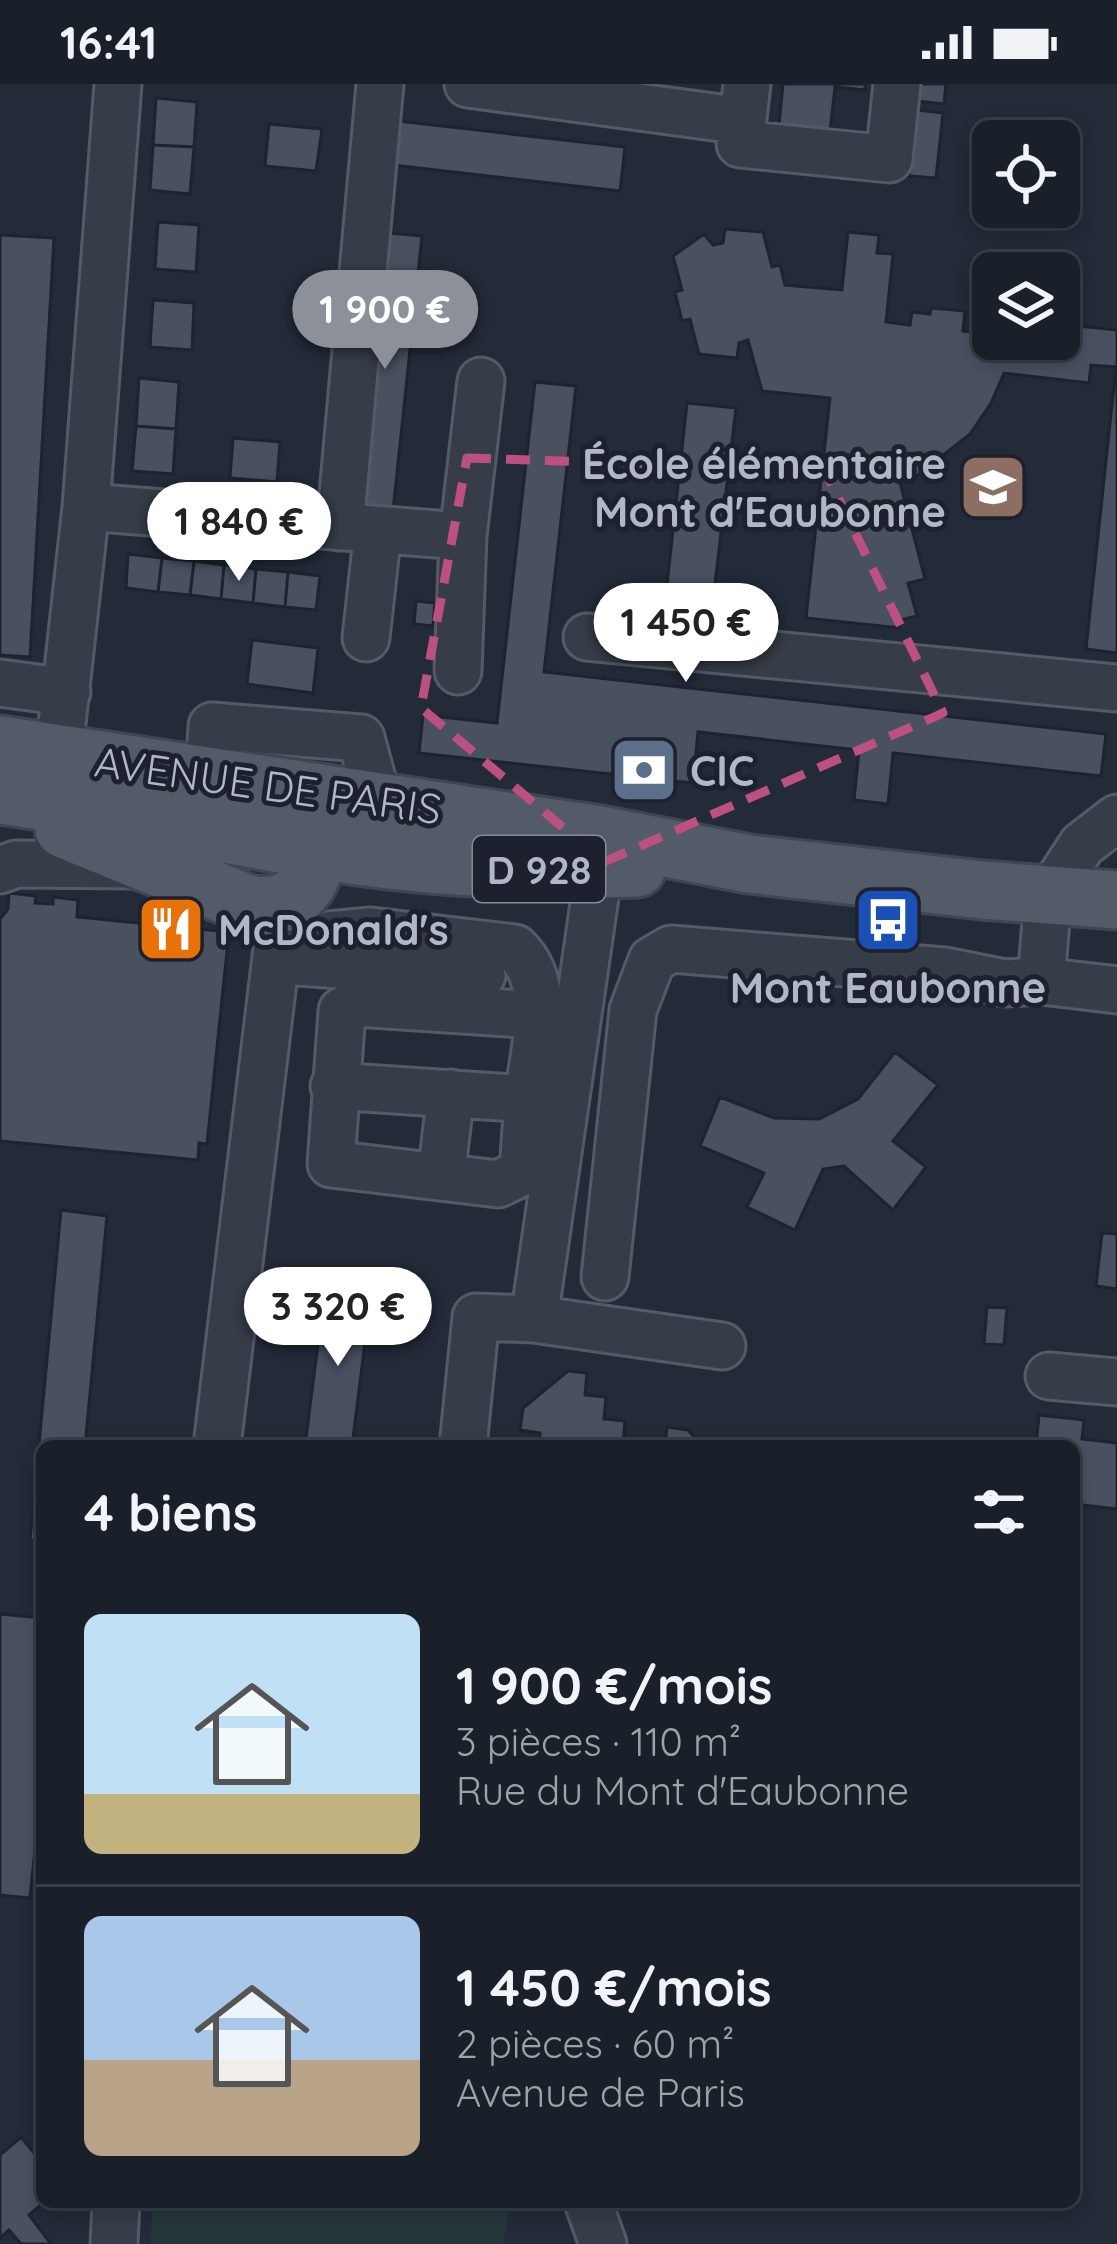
<!DOCTYPE html>
<html lang="fr">
<meta charset="utf-8">
<style>
:root{--surface:#1a202a;--page:#272d36;--text:#f1f3f6;--muted:#9fa3a8;--line:#383e47;--accent:#8c9099}
body{margin:0;font-family:Quicksand,sans-serif;background:var(--page);color:var(--text);height:100vh;display:flex;flex-direction:column;font-size:45px;white-space:nowrap}
*{box-sizing:border-box;margin:0}
p{font-size:39px;color:var(--muted)}
.icon{flex:none;width:66px;height:66px;fill:none;stroke:currentColor;stroke-width:2;stroke-linecap:round;stroke-linejoin:round}
.map{position:relative;flex:1;overflow:hidden}
.details{position:absolute;left:36px;top:1356px;width:1044px;height:768px;display:flex;flex-direction:column;background:var(--surface);border-radius:18px;box-shadow:0 6px 18px #0003,0 0 0 3px var(--line)}
.details>*{flex:none}
.controls{position:absolute;left:972px;top:36px;display:grid;gap:24px}
.controls a{display:grid;place-items:center;width:108px;height:108px;border-radius:18px;background:var(--surface);box-shadow:0 6px 18px #0003,0 0 0 3px var(--line);font-size:60px}
.price{position:absolute;translate:-50% -102px;padding:0 27px;border-radius:42px;background:#fff;color:#222;font-size:39px;line-height:78px;filter:drop-shadow(0 3px 6px #0008)}
.price::after{content:'';position:absolute;left:50%;top:72px;width:36px;height:27px;margin-left:-18px;background:inherit;clip-path:polygon(0 0,100% 0,50% 100%)}
.price.current{background:var(--accent);color:#fff}
ul{padding:0;list-style:none}
li{display:flex;align-items:center;gap:36px;height:300px;padding:0 48px}
li+li{border-top:3px solid var(--line)}
li span{display:grid;place-items:center;flex:none;width:336px;height:240px;border-radius:18px;color:#555}
li>.icon{margin-inline-start:auto}
span .icon{width:144px;height:144px;fill:#fffc;stroke-width:1}
li b{font-size:51px}
h2{display:flex;justify-content:space-between;align-items:center;height:144px;padding:0 48px;font-size:51px}
.status{display:flex;justify-content:space-between;align-items:center;height:84px;padding:0 60px;background:var(--surface);direction:ltr}
.status svg{height:33px;fill:currentColor}
.map>svg:first-child{display:block}
.green{fill:#26373a}
.building{fill:#495060;stroke:#1e232f;stroke-width:3}
.lines{fill:none;stroke-linecap:round;stroke-linejoin:round}
.minor-casing{stroke:#545a66;stroke-width:51}
.major-casing{stroke:#3f4551;stroke-width:63}
.minor{stroke:#363c48;stroke-width:45}
.major{stroke:#545b68;stroke-width:57}
.marked{fill:none;stroke:#bc5080;stroke-width:9;stroke-dasharray:24 15;stroke-linejoin:round}
.labels{text-anchor:middle;dominant-baseline:central;stroke-width:10;stroke-linejoin:round;paint-order:stroke}
.shield{fill:#1c212d;stroke:#848a97;stroke-width:3}
.shield-label{font-size:39px;font-weight:bold;fill:#b1b7c4}
.poi-label{font-size:42px;font-weight:bold;fill:#b1b7c4;stroke:#1c212d;text-anchor:start}
.street-label{font-size:42px;fill:#b1b7c4;stroke:#1c212d}
</style>
<div class="status"><b>16:41</b><svg viewBox="0 0 49 12"><path d="M0 12V9h3v3zM5 12V6h3v6zM10 12V3h3v9zM15 12V0h3v12zM26 1h20v11H26zM47 4h2v5h-2z"/></svg></div>
<div class="map">
<svg width="1117" height="2160" viewBox="0 0 1117 2160">
<rect width="100%" height="100%" fill="#232a38"/>
<path class="green" d="M152 2118H511L503 2160H151Z"/>
<path class="building" d="M783 0H865V6L835 3 829 57 778 51Z
M919 0H946L944 20 917 17Z
M156 14 197 18 194 63 153 61Z
M917 26 943 29 936 94 909 92Z
M380 35 625 63 620 107 375 79Z
M269 40 322 45 316 87 265 82Z
M153 61 194 63 190 110 150 106Z
M158 138 199 141 196 188 155 185Z
M725 145 763 148 772 183 780 181 785 201 842 206 848 148 879 151 877 169 893 170 886 238 910 241 912 228 930 230 931 224 965 227 963 247 987 250 989 233H993V255H1059V240L1117 246V569L1086 565 1116 283 1091 281 1089 299 1004 289 991 319 970 350 913 395 911 387 898 391 925 495 908 499 917 532 901 536 900 544 806 534 830 314 762 307 748 256 739 259 737 274 699 270 690 235 682 237 675 208 682 206 673 172 704 150 713 161 723 159Z
M378 148 422 152 393 427 347 422Z
M0 151 54 154 30 573 0 571Z
M153 216 194 219 192 266 150 263Z
M139 294 179 298 176 345 136 342Z
M535 298 576 302 544 588 1106 650 1101 692 893 669 888 720 854 716 859 666 698 648 693 699 419 669 423 631 497 639Z
M687 319 736 324 712 525 665 519Z
M136 342 176 345 173 390 132 387Z
M233 354 280 358 277 398 230 394Z
M128 470 162 474 158 508 126 504Z
M162 474 194 477 190 511 158 508Z
M194 477 224 481 221 515 190 511Z
M224 481 256 485 253 519 221 515Z
M256 485 288 488 285 523 253 519Z
M288 488 320 492 316 526 285 523Z
M416 517 435 519 433 542 414 540Z
M252 556 318 564 313 609 247 600Z
M9 809 36 812 35 819 53 820V813L78 816 77 833 229 848 207 1060 199 1059 198 1076 0 1057V835L8 825Z
M895 968 938 1001 893 1057 926 1083 893 1126 844 1082 823 1085 795 1146 747 1123 764 1089 700 1062 720 1013 774 1034 819 1035 858 1015Z
M61 1126 107 1132 85 1362H42V1458L30 1456Z
M1102 1149 1117 1150V1205L1096 1202Z
M325 1204 371 1211 352 1362H305Z
M987 1223 1007 1224 1004 1261 984 1260Z
M568 1287 587 1289 585 1311 606 1313 604 1335 625 1337 623 1359 651 1362H539L540 1349 520 1346 523 1324Z
M1039 1331 1084 1336 1082 1355 1117 1359V1425L1074 1420V1362H1036Z
M667 1343 688 1346 702 1362H665Z
M0 1530 42 1534V1695L30 1814 0 1811Z
M21 2053 35 2070 42 2064 44 2118 29 2131 51 2160H21L9 2146 0 2154V2071Z"/>
<g class="lines">
<defs>
<path id="minor" d="M468 0 743 37
M747 0 740 60 889 75 897 0
M86 423 463 452
M340 443 380 0
M587 553 1117 604
M366 554 378 446
M458 587 463 452 481 297
M0 599 67 608
M209 691 212 642 361 654 378 717
M55 703 86 423 118 0
M599 785 534 1235 722 1262
M0 786 16 780 134 781
M284 877 482 891
M287 878 329 851 371 847 515 864C555 901 533 966 528 1015
M1041 897 1048 813 1082 761 1117 734
M334 1002 528 1015 523 1088 498 1100 331 1080 342 927 356 919 537 931
M441 1093 451 1009
M605 1193 633 926 652 876 671 865 945 887 1005 899 1041 897 1117 906
M1049 1292 1117 1298
M217 1362 282 823
M463 1362 476 1233 534 1235
M588 2118 603 2160
M114 2160 116 2118"/>
<path id="major" d="M0 661 600 751 749 780 982 806 1117 816
M0 711C139 730 277 765 417 779 489 786 564 787 637 784
M64 745 248 820C308 831 324 781 317 730"/>
</defs>
<use href="#minor" class="minor-casing"/>
<use href="#major" class="major-casing"/>
<use href="#minor" class="minor"/>
<use href="#major" class="major"/>
</g>
<path class="marked" d="M467 374 824 385 943 629 604 778 421 624Z"/>
<defs>
<symbol id="school-square" viewBox="-11 -11 22 22"><rect x="-9" y="-9" width="18" height="18" rx="4" fill="#8d6e63" stroke="#1c212d"/><path d="M0-5L7-2L0 1L-7-2ZM-4 1L0 2.5L4 1V4Q0 6-4 4Z" fill="#fff"/></symbol>
<symbol id="bank-square" viewBox="-11 -11 22 22"><rect x="-9" y="-9" width="18" height="18" rx="4" fill="#5c6f8a" stroke="#1c212d"/><path d="M-6-4H6V4H-6ZM0-2.3a2.3 2.3 0 1 0 0 4.6a2.3 2.3 0 1 0 0-4.6Z" fill="#fff"/></symbol>
<symbol id="bus-square" viewBox="-11 -11 22 22"><rect x="-9" y="-9" width="18" height="18" rx="4" fill="#1a4fb4" stroke="#1c212d"/><path d="M-5-6H5V4H4V6H2V4H-2V6H-4V4H-5ZM-3.5-4V0h7V-4ZM-3.5 1.2v1.5H-2V1.2ZM2 1.2v1.5H3.5V1.2Z" fill="#fff"/></symbol>
<symbol id="restaurant-square" viewBox="-11 -11 22 22"><rect x="-9" y="-9" width="18" height="18" rx="4" fill="#e8710a" stroke="#1c212d"/><path d="M-5-6h1v4h1v-4h1v4h1v-4h1v5L-1.5 .5V6h-2V.5L-5-1ZM5-6V6H3V1.5H1.5Q1.5-4 5-6Z" fill="#fff"/></symbol>
</defs>
<g fill-rule="evenodd">
<use href="#school-square" x="955" y="365" width="76" height="76"/>
<use href="#bank-square" x="606" y="648" width="76" height="76"/>
<use href="#bus-square" x="850" y="798" width="76" height="76"/>
<use href="#restaurant-square" x="133" y="807" width="76" height="76"/>
</g>
<g class="labels">
<rect class="shield" x="473" y="752" width="132" height="66" rx="9"/>
<g class="shield-label">
<text x="539" y="785">D 928</text>
</g>
<g class="poi-label">
<text x="946" y="379" text-anchor="end">École élémentaire<tspan x="946" dy="48">Mont d'Eaubonne</tspan></text>
<text x="690" y="686">CIC</text>
<text x="218" y="845">McDonald's</text>
<text x="888" y="903" text-anchor="middle">Mont Eaubonne</text>
</g>
<g class="street-label">
<text transform="translate(268 701) rotate(8)">AVENUE DE PARIS</text>
</g>
</g>
</svg>
<div class="controls">
<a><svg class="icon" aria-label="locate" viewBox="0 0 24 24"><circle cx="12" cy="12" r="6"/><path d="M12 2v4M12 18v4M2 12h4M18 12h4"/></svg></a>
<a><svg class="icon" aria-label="layers" viewBox="0 0 24 24"><path d="M12 4l9 5-9 5-9-5zM3 14l9 5 9-5"/></svg></a>
</div>
<b class="price current" style="left:385px;top:288px">1 900 €</b>
<b class="price" style="left:239px;top:500px">1 840 €</b>
<b class="price" style="left:686px;top:601px">1 450 €</b>
<b class="price" style="left:338px;top:1285px">3 320 €</b>
<section class="details">
<h2>4 biens<svg class="icon" aria-label="filters" viewBox="0 0 24 24"><path d="M4 7h16M4 17h16"/><circle cx="9" cy="7" r="2"/><circle cx="15" cy="17" r="2"/></svg></h2>
<ul>
<li><span style="background:linear-gradient(#bfe0f5 75%,#c2b280 0)"><svg class="icon" aria-label="home" viewBox="0 0 24 24"><path d="M3 11l9-7 9 7M6 9v11h12V9"/></svg></span><div><b>1 900 €/mois</b><p>3 pièces · 110 m²</p><p>Rue du Mont d'Eaubonne</p></div></li>
<li><span style="background:linear-gradient(#a9c7e8 60%,#b9a48a 0)"><svg class="icon" aria-label="home" viewBox="0 0 24 24"><path d="M3 11l9-7 9 7M6 9v11h12V9"/></svg></span><div><b>1 450 €/mois</b><p>2 pièces · 60 m²</p><p>Avenue de Paris</p></div></li>
</ul>
</section>
</div>
